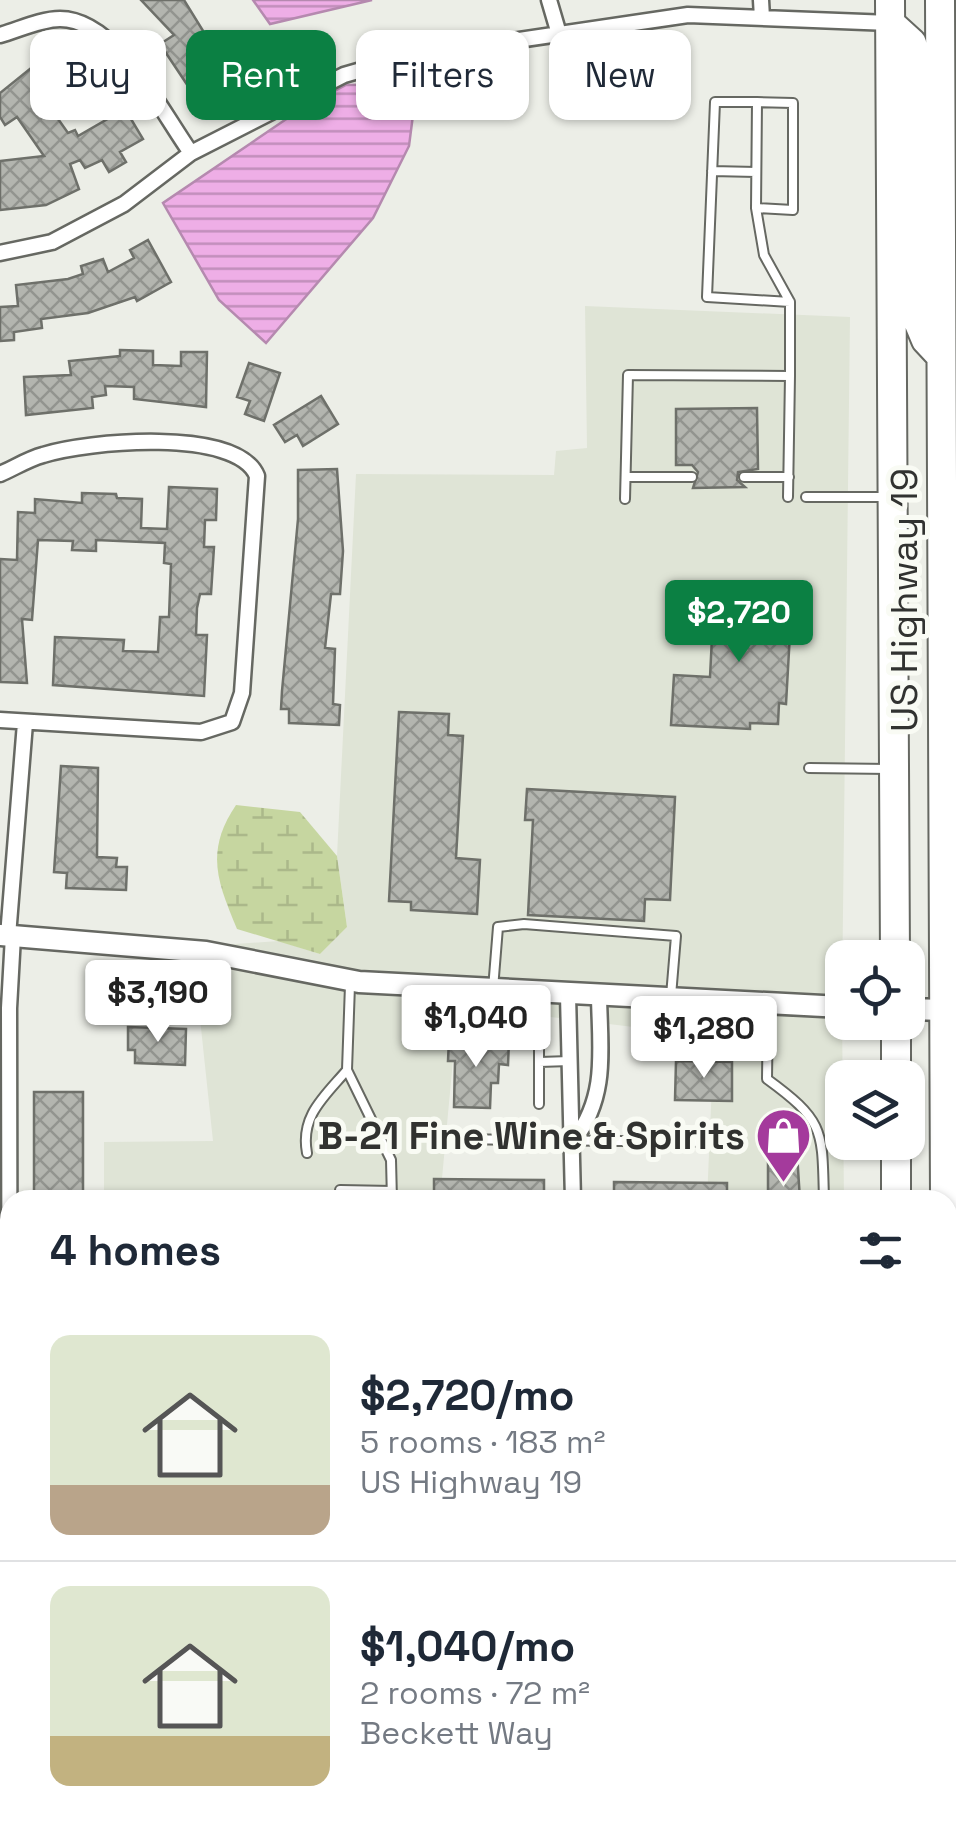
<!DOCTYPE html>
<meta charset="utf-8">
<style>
:root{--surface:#fff;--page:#f2f2f3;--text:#1f2937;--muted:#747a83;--line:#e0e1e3;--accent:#0b8043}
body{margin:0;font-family:"Space Grotesk",sans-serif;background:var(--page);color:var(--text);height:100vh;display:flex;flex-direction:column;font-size:38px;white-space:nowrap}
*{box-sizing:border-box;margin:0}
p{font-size:32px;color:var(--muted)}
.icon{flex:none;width:55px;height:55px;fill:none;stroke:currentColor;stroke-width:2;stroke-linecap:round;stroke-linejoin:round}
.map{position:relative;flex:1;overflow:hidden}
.panel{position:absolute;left:0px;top:1190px;width:958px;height:642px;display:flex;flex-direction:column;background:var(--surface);border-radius:30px 30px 0 0;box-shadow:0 2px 8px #0004}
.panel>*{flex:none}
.banner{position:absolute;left:30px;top:30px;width:898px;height:90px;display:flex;gap:20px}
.controls{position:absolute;left:825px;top:940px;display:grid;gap:20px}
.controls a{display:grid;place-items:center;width:100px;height:100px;border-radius:20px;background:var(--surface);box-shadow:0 2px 8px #0004;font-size:50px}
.price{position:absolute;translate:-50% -85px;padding:0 22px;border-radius:10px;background:#fff;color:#222;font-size:32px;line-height:65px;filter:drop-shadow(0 2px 5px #0008)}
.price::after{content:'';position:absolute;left:50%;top:60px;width:30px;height:22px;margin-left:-15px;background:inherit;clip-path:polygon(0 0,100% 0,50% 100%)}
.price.active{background:var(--accent);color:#fff}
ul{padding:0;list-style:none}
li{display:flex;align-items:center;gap:30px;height:250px;padding:0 50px}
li+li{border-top:2px solid var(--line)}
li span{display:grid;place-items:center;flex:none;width:280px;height:200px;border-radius:20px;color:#555}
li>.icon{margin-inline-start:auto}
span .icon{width:120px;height:120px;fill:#fffc;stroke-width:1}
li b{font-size:42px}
h2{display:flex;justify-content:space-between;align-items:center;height:120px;padding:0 50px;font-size:42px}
.pill{padding:0 35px;border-radius:20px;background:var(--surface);box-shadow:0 2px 8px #0004;font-size:35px;line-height:90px}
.pill.active{background:var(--accent);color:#fff}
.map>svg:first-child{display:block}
.built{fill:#dfe4d6}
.wetland{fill:url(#wetland-marsh)}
.water{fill:url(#water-rules);stroke:#b589af;stroke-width:2.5}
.building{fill:url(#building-cross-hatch);stroke:#6e706a;stroke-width:2.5}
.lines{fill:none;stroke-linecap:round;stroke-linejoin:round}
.lane-casing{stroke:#666862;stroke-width:12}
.street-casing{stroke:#666862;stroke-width:19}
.secondary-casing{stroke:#666862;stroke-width:25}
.highway-casing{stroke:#666862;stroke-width:32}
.lane{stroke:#fff;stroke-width:8}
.street{stroke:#fff;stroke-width:14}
.secondary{stroke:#fff;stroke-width:20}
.highway{stroke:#fff;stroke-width:28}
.labels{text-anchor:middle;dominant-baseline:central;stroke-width:10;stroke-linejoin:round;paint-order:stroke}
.street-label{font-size:38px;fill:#313230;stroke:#f9fbf4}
.poi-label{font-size:38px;font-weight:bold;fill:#313230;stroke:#f9fbf4;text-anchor:end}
</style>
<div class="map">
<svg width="956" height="1832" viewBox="0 0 956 1832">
<defs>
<pattern id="wetland-marsh" width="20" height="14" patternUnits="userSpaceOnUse" patternTransform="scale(2.5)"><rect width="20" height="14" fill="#c6d6a0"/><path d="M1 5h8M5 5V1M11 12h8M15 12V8" fill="none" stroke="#abb88a"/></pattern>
<pattern id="water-rules" width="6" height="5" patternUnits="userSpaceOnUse" patternTransform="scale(2.5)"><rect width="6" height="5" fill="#eeaee6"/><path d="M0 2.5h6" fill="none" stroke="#c18ebb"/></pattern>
<pattern id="building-cross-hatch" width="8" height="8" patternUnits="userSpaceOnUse" patternTransform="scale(2.5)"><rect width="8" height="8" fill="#b3b5af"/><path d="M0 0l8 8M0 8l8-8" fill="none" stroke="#92948f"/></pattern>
</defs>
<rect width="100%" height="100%" fill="#eceee7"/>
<path class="built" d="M585 306 850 317 842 997 360 972 221 945 279 941 320 954 347 927 337 856 356 474 554 475 556 451 587 448Z
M194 962 358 992 559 1004V1018L458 1006 440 1200H104V1142L213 1141Z
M608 1007 842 1017 844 1200H707L714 1037 609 1024Z"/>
<path class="wetland" d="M236 805 300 812 337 856 347 927 320 954 237 929C217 881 205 851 236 805Z"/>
<path class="water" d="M253 0H372L270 24Z
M417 84 409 146 373 218 266 343 219 300 163 203 304 107 346 85Z
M948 1791H956V1832H585L599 1822H948Z"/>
<path class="building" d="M141 0H184L221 60 227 56 245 85 204 110 160 44 174 35Z
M72 48 99 88 82 99 77 92 51 109 68 133 75 130 78 136 125 109 143 139 120 152 126 162 109 172 102 160 85 168 80 160 70 164 79 189 46 205 0 210V161L44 156 17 117 5 125 0 117V93L46 56 51 63Z
M148 240 171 282 137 301 135 297 88 313 41 319 42 328 14 332V340L0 341V307L18 306 16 285 68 279 83 274 81 266 103 259 108 272 134 258 130 250Z
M120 350 153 351V365L181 366V352H207L206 407 134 399V387L105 386 106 395 92 397 93 408 26 415 24 377 71 375 69 361 120 356Z
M249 363 280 373 264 421 245 414 250 401 237 397Z
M321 396 338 424 303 446 297 435 285 442 274 425Z
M757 408 758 469 738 472 737 480 745 487 693 488 698 472 692 465H676V409Z
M337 469 343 551 340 594H331L325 648 335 649 333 704 340 705 339 725 289 723V709H281L282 691 298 519V470Z
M169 487 217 489 216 520H205L204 547H214L211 594H200L197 608 196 635H207L204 696 53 685 55 637 124 640 123 651 158 652 160 617H169L171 564 164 563 165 543 96 540V551L72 550 73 541 38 540 32 620 22 619 27 683 0 682V559L17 560 18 512 35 513V499L82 503V493L116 494 117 498 142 499 141 528 167 529Z
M707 593 792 598 786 704 779 703 778 724 750 723V729L671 725 674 675 710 677 712 637 705 636Z
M399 712 449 714 448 735 463 736 456 858 480 860 477 914 411 910V902L389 901Z
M61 766 98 768 97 857 117 858 116 867H127L126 890 66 888 67 873 54 872Z
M527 789 675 797 670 900 645 899 644 921 528 915 533 820H525Z
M128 1027 186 1029 185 1065 135 1063V1050H128Z
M449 1039 509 1041 508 1065 499 1064 498 1083H491L490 1108 454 1107 455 1061H448Z
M676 1061 732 1062V1101L675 1100Z
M34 1092H83V1200H34Z
M768 1153H797L800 1200H768Z
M434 1179 544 1180V1200H434Z
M614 1182 727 1183V1200H614Z"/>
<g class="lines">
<defs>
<path id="lane" d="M712 171 756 172
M756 208 793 210V103L757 102
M790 302 707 297 715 102H757L756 208 764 255 790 302V376
M626 477H692
M744 477H789
M806 497H889
M625 499 628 375 790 376 788 497
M809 768 890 769
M350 985 347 1070 391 1160 392 1200
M493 989 498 927 524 924 676 936 671 996
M768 1005 767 1079C826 1122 822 1131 824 1200
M539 1062 570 1061
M539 1104V1036
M446 1139 709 1142
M307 1153C300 1116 324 1097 347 1070
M340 1190 392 1191
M948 1270H956"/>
<path id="street" d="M549 0 559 34
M761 0 762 18
M0 35C18 30 41 19 60 19 116 19 161 111 191 153
M0 253 52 242 124 204 191 153 344 75 410 56 688 15 890 23
M0 474C14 468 28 459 43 455 87 441 237 427 257 476L242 693 232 722 201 732 0 720
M8 936 25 723
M568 995 573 1200
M574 1140C608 1096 600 1050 599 997
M10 1574 9 1008 13 936
M0 1617 8 1608 10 1594
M453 1832 470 1822"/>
<path id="secondary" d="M0 935 206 952 359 982 842 1007
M908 1009 944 1010"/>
<path id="highway" d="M890 0 895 958
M940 0 945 1200
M890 23 912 43 915 60 918 321 926 340 940 355
M896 1022V1078
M896 1142V1200
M899 1822V1832
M947 1822 948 1832"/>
</defs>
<use href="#lane" class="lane-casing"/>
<use href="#street" class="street-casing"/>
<use href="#secondary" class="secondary-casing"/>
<use href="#highway" class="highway-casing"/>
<use href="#lane" class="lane"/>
<use href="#street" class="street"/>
<use href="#secondary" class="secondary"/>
<use href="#highway" class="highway"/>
</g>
<defs>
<symbol id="shop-pin" viewBox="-11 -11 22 30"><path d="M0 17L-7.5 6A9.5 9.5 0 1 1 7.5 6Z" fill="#a43a9c" stroke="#f9fbf4"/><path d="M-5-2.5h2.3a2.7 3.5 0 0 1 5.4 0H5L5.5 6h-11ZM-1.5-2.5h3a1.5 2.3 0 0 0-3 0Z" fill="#fff"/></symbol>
</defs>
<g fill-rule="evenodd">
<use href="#shop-pin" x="752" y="1104" width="63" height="86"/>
</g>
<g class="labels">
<g class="street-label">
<text transform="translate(904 600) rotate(-90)">US Highway 19</text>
</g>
<g class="poi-label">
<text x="745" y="1136">B-21 Fine Wine &amp; Spirits</text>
</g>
</g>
</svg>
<div class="controls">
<a><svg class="icon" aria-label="locate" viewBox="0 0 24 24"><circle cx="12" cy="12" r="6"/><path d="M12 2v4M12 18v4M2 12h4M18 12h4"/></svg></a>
<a><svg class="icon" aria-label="layers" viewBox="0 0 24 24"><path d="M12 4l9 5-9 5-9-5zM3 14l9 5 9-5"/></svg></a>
</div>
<b class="price active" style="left:739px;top:665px">$2,720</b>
<b class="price" style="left:158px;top:1045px">$3,190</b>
<b class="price" style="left:476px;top:1070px">$1,040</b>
<b class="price" style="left:704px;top:1081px">$1,280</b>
<div class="banner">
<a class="pill">Buy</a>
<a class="pill active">Rent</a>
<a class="pill">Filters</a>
<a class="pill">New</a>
</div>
<section class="panel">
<h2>4 homes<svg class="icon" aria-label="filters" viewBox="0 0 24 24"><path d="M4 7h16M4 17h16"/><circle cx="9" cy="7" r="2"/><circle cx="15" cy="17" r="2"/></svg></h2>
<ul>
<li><span style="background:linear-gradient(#dfe7d0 75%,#b9a48a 0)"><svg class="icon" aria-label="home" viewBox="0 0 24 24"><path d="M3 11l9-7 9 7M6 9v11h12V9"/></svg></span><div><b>$2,720/mo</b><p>5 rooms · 183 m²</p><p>US Highway 19</p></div></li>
<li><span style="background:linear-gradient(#dfe7d0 75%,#c2b280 0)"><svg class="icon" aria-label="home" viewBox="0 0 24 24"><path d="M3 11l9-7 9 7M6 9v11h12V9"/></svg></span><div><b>$1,040/mo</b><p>2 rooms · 72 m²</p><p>Beckett Way</p></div></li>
</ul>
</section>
</div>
